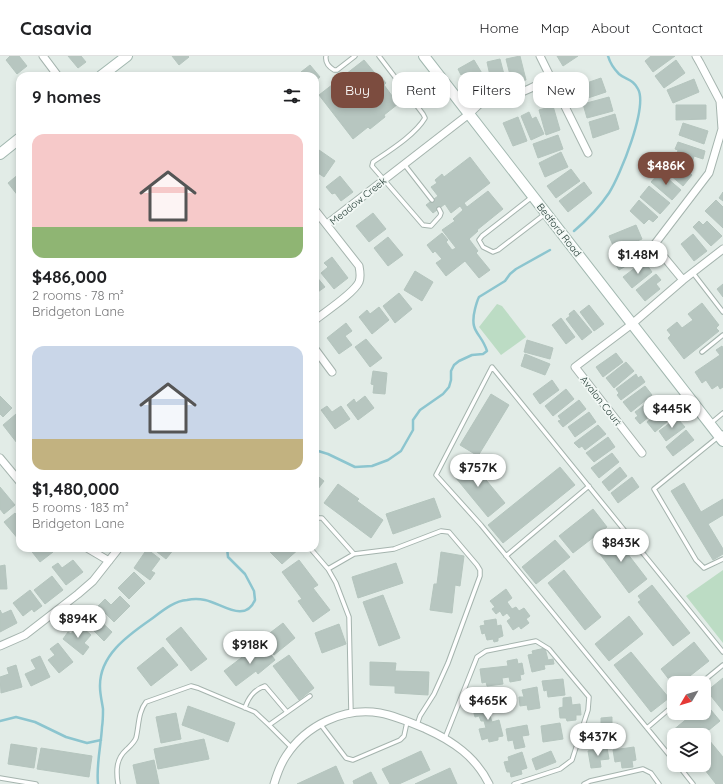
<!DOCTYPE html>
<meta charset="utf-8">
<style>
:root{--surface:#fff;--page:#f2f2f2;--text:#202124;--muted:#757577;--line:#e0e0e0;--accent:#7c4c3f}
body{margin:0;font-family:Quicksand,sans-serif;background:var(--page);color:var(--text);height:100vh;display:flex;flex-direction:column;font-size:15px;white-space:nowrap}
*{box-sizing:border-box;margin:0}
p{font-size:13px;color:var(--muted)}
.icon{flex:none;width:22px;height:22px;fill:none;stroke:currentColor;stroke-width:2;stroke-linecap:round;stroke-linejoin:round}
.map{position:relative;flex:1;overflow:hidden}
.panel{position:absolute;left:16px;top:16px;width:303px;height:480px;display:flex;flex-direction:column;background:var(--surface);border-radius:12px;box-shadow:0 2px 6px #0003}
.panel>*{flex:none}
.banner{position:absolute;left:331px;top:16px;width:332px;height:36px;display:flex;gap:8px}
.needle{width:26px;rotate:232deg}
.controls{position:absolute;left:667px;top:620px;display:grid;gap:8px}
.controls a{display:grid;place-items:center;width:44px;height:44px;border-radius:8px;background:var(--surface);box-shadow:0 2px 6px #0003;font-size:20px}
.price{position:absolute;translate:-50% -34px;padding:0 9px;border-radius:14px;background:#fff;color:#222;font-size:13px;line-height:26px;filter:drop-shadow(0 1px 2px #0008)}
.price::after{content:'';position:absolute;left:50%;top:24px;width:12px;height:9px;margin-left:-6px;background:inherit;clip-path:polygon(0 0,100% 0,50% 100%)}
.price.current{background:var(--accent);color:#fff}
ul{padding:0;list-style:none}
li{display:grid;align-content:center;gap:8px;height:212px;padding:0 16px}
li span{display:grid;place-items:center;height:124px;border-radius:12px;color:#555}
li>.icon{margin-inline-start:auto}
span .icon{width:72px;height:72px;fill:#fffc;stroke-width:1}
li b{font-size:17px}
h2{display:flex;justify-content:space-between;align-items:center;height:48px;padding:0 16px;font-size:17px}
.tag{padding:0 14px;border-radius:12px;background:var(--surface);box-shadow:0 2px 6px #0003;font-size:14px;line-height:36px}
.tag.current{background:var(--accent);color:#fff}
header{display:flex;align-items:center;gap:24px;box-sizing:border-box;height:56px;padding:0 20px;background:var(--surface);border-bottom:1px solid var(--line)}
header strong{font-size:19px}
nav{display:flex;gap:22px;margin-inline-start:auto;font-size:14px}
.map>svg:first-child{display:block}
.green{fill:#bcdcc4}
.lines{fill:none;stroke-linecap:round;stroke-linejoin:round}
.stream{stroke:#8cc5cf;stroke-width:2.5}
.building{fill:#b7c6c0;stroke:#b5c5be}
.service-casing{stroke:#a5b4ae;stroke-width:5.5}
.minor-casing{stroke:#a5b4ae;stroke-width:9}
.secondary-casing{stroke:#a1b7af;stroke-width:12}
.service{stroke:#fff;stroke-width:3.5}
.minor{stroke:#fff;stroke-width:7}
.secondary{stroke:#fff;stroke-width:10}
.labels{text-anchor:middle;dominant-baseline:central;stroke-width:3.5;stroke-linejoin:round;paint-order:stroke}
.street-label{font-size:10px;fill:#233c35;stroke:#f2f8f5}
</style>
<header>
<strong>Casavia</strong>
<nav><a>Home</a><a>Map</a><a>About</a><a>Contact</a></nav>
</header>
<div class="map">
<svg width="723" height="728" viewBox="0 0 723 728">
<rect width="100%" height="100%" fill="#e2ece7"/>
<path class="green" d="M497 248 502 250 526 281 501 299 479 271Z
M723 514V587L686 540Z"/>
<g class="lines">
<path class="stream" d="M574 175C587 164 599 152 609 137 620 120 648 51 638 33 633 23 626 24 619 18 614 13 610 7 608 0
M315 394 328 398 355 411 372 410 388 404 401 395 413 374V364L420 354 443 338 449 331 451 324V315L454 309 459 305 472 299 483 298 487 295C481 276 469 277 475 253 476 249 477 245 479 241L505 225 510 218 516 213 550 194
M0 665 16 661 35 666 66 681 87 687 101 684
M98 728C96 709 101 690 102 671 103 665 103 658 103 653 102 646 100 638 100 631 99 600 127 580 150 564 161 556 173 545 187 544 192 543 200 543 205 544 221 547 245 568 255 544L254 535 245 518 228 501 227 492"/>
</g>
<path class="building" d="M10 0H19L27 10 17 18 6 4Z
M68 0H81L86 6 78 12Z
M172 0H188L189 1 179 9Z
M520 0 526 24 512 27 506 3Z
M557 0H578L563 10Z
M651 0H675L653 16 645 5Z
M500 3 506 26 492 29 487 6Z
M364 4 379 22 381 21 386 27 384 29 398 48 384 59 385 61 370 73 368 71 353 83 319 39Z
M474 4 489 29 476 36 465 17 461 19 458 13Z
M676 4 685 17 664 32 655 20Z
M310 9 320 21 315 25V20H305L301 16Z
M601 22 606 36 582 44 578 30Z
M694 23 699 36 673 47 667 34Z
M609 41 613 55 587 62 583 48Z
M676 49H706V63L676 64Z
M553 50 560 74 546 79 539 54Z
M529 56 532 63 536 61 544 78 531 84 521 60Z
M615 58 619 73 593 82 589 66Z
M518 61 527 85 513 90 503 67Z
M683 67 708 75 704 88 679 79Z
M558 79 563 93 538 102 533 88Z
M678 86 705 95 703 103 694 100 692 107 676 102 678 94 675 93Z
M319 94 335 105 324 121 315 115V100Z
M561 96 568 111 545 121 539 107Z
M470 101 490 127 464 147 467 151 488 135 503 153 477 174 478 175 469 183 478 195 476 197 490 214 479 222 465 205 446 220 436 207 442 203 435 195 433 197 427 189 442 177 448 184 446 186 452 194 456 192 442 174 455 165 453 163 463 154 460 150 451 157 445 148 433 157 426 149 438 140 431 131 437 127 435 124 442 118 444 121Z
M671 102 692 119 683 130 663 113Z
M571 113 580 125 556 142 547 130Z
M660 116 681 134 672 144 651 126Z
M20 117V140L19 141 8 127Z
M340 120 353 136 341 145 335 137 332 138 326 131Z
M584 126 592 137 568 156 559 145Z
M649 130 670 147 660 158 640 141Z
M723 136V145L719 142Z
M639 144 658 161 653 166 649 163 644 168 630 155Z
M716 144 723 151V172L705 155Z
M373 157 386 173 369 186 356 170Z
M699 165 703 169 707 165 722 180 711 190 693 171Z
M636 169 642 183 615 194 609 180Z
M693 178 707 195 694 205 681 188Z
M388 181 403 199 388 210 374 192Z
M635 189 641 201 619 214 612 202Z
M332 201 348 222 334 233 321 217 328 211 324 207Z
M644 205 652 216 632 232 623 221Z
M415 215 433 226 422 245 404 234Z
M656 218 661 224 656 228 660 233 645 245 636 234Z
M316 220 325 231 315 238V221Z
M723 228V241L717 233Z
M399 237 412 253 395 267 383 250Z
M315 239 319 244 315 248Z
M702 247 719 269 716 272 719 275 684 303 668 282 671 279 667 274 677 266 682 272 693 264 688 258Z
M589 249 604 268 594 275 580 256Z
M379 251 389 264 372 278 359 261 367 254 370 258Z
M574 254 592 276 582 284 566 263 570 260 569 258Z
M561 262 575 281 566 288 552 269Z
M346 267 352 275 345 280 352 289 339 298 327 282Z
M366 283 382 302 370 311 355 291Z
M527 284 553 292 550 303 524 296Z
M722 290 723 292V331L720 333 718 329 712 333 706 324 702 327 695 316 720 299 716 294Z
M616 297 623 306 603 321 596 311Z
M525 298 550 308 545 319 521 310Z
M626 306 634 315 614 332 606 322Z
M373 315 387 317 385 338 373 337 374 329 371 328Z
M636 318 638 322 641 320 645 326 621 344 617 339 619 337 616 333Z
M552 324 559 334 540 348 533 338Z
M645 330 652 339 631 356 623 346Z
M566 333 574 343 553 360 545 350Z
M491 338 509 349 478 400 460 389Z
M0 340 12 352 3 361 0 358Z
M365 340 374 352 358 364 347 349 354 343 356 347Z
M654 342 657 345 660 344 664 349 640 368 635 362 638 360 635 356Z
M579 344 586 353 563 371 558 365 561 364 558 360Z
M327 350 332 356 341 350 350 363 335 373 321 354Z
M667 350 675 359 655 376 647 366Z
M589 356 596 366 575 381 568 371Z
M16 358 20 363V385L17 387 3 369Z
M677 362 685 371 666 385 659 375Z
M598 369 606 378 585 394 582 390 579 392 574 387Z
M686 374 694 384 673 400 666 391Z
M608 381 615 391 594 406 586 397Z
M612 397 619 406 599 422 591 412Z
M468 402 505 447 488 461 451 416Z
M560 411 575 429 503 487 488 469Z
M620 411 627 420 609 435 602 426Z
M315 418 324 425 315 437Z
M632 421 639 431 618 447 611 437Z
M684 427 701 456 723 443V459L708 468 723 493V498L713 504 671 435Z
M338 428 359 443 357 445 383 464 371 482 324 447Z
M0 431 15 449 4 458 0 453Z
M434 442 441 461 393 478 386 458Z
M593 453 607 471 573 497 559 480Z
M15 457 20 463V483L19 484 4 466Z
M608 479 611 482 614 480 647 523 629 537 597 494 600 492 596 488Z
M555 484 570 501 536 528 522 511Z
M29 492H50L53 496 40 506Z
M152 492H173L174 493 166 503Z
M270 492H300L282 508 268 494Z
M147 493 160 503 151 515 155 517 150 524 134 512Z
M441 496 464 500 460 530 455 529 452 557 430 554 434 528H437Z
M73 504 83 516 66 529 52 511 58 507 62 512Z
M299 504 318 529 313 532 330 554 313 566 298 545 302 543 282 516Z
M396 507 403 527 358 542 352 521Z
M5 509 7 533H0V510Z
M564 514 601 561 585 574 548 527Z
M134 516 145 527 129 543 118 532Z
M52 520 63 534 45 548 34 534Z
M652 529 690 577 673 590 638 546 641 544 638 540Z
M506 533 512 542 507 546 512 553 516 551 519 555 524 552 530 560 526 563 529 567 521 573 519 570 513 574 507 565 511 562 507 557 503 560 500 555 496 558 492 553 495 551 490 545Z
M30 534 42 550 34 556 32 553 23 560 13 547Z
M383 539 400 582 379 590 363 546Z
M120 540 130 550 114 566 98 550 105 543 111 549Z
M0 554 2 558 11 554 17 567 0 576Z
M93 558 112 576 104 585 85 566Z
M629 560 643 578 609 605 595 588Z
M496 563 497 570 501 569 503 580 498 582V585L494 586 493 583 487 584 485 577 482 578 480 570 485 569 484 565Z
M283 567 295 582 274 599 262 583Z
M78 568 91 579 84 587 89 591 83 599 63 583 68 576 71 578Z
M339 568 346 588 322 597 315 577Z
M181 571 207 603 191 615 166 583Z
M694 586 709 605 681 627H674V630L661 613Z
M58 587 73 606 59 617 48 604 55 599 50 593Z
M263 588 275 604 258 618 256 615 236 630 224 615 245 599 246 601Z
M163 591 178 609 151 630 137 612Z
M545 592 548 604 553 603 554 608 544 609 545 613 532 616 528 599 533 598 532 595Z
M631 596 669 642 651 656 614 609Z
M289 599 314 632 299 644 273 610Z
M40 600 50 621 31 630 25 618 36 613 31 604Z
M517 603 518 608 522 607 524 618 520 619 521 624 510 626 509 621 502 622 503 628 487 630 486 626 482 627 480 613 508 610 507 605Z
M370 606 396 607 395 615 429 616 428 639 395 637V630L370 629Z
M16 609 22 631 1 637 0 621 9 618 7 612Z
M723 622V655L707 635Z
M563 623 565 639 548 641 547 634 544 635 542 625Z
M537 631 540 652 528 654 527 649 520 650 519 641H524L522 634Z
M571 641 572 649 580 648 581 659H576V664L567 665 566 662H560L559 652 563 651V642Z
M495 645 497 654 489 656 492 666 499 664 503 680 498 681V684L489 686 488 682 482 684 479 673 486 672 484 665H481L479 660 475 661 472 650Z
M706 648 720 665 703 679H675L672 675 694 657H704V649Z
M188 650 235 667 228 686 182 669Z
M176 657 181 683 161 687 156 661Z
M612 661V668H618L619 678H614V684H597V670H601V662Z
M560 667 563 683 543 686 541 670Z
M527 669 529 679 522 680 525 691 515 693 513 684 508 685 506 673Z
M204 683 209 703 158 713 154 693Z
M709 684 723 701V728H716L701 709H704V688Z
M11 688 37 692 34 712 8 708Z
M634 691 636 704 632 705 633 711 622 712 621 705 615 706 613 694Z
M41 692 92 700 89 721 37 713Z
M607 692 609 703 600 704 601 711 591 712 588 695Z
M421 695 430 714 399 728H390L382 713Z
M551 695 556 706 536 714 532 703Z
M522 696 527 712 521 714 522 718 511 721 510 716H507L504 706 509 705 508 701Z
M154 704 159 728H137L133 709Z
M336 710 344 728H297Z
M450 712 457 728H415Z
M371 716 377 728H354L353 725Z"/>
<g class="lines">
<defs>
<path id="service" d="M326 0C325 6 329 11 334 14H337L355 0
M379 0 423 58 425 62C415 79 389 95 373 106L372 110 423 169 431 170 440 160 441 157 439 153
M404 108 432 144
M532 141 482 180 479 184 483 191 493 196 498 194 545 158
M693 217 723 256
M702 296 723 279
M711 367 723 357
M723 377 654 433 696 504 704 512 723 503
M315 464 318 462H322L354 498 394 493 441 475 449 476 477 509 480 514V520L448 607 434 638 420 660 417 669
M310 492 328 513 336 527 349 561 351 657
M506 500 589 430
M328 513 354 498
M701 627 723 609
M245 652C248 642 255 633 265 630L287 656
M269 669 310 640
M321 669 346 702 353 704 400 684 404 680 407 666
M647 672 674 649
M445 682 477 601 486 595 536 585 549 593 589 641 588 654 572 704 560 713 514 728
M674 705 481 469 436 419 492 311 723 596
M678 709 693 728
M0 722 36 728
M118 728C116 715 116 703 126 694 130 690 134 687 136 682 139 670 138 656 146 646L191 630 198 632 255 656 269 669 292 692
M584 728 590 725 643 713 651 717 659 728"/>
<path id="minor" d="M43 0 58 20
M540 0 588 97
M315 154 359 210C360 215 361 221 359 226 354 237 325 256 315 264
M327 168 469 58C475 53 482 44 490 41 497 38 501 40 508 40 519 39 542 27 551 21
M683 224 654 189 709 117 722 73 720 45 700 7 696 0
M315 293 332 316
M642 397 575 311 632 268 683 224 723 193
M0 402 20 426
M87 492 109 505
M0 590 25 579 78 538 93 525 119 492
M274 728C277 718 280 709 286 700 306 669 344 651 380 657 396 660 412 667 426 673 453 685 476 701 489 728"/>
<path id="secondary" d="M424 0 723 385
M101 20 127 0
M0 98 20 82"/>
</defs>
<use href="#service" class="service-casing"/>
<use href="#minor" class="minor-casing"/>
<use href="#secondary" class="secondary-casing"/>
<use href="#service" class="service"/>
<use href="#minor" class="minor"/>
<use href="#secondary" class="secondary"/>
</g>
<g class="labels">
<g class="street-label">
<text transform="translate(358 145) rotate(-39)">Meadow Creek</text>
<text transform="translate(559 174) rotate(52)">Bedford Road</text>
<text transform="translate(601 345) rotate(52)">Avalon Court</text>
</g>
</g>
</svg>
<div class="controls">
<a><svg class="needle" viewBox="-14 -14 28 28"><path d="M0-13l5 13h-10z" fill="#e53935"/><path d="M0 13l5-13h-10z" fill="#757577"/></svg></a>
<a><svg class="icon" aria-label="layers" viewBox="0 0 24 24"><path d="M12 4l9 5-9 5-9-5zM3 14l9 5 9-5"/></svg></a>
</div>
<b class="price current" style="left:666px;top:130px">$486K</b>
<b class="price" style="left:638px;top:219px">$1.48M</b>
<b class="price" style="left:672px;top:373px">$445K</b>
<b class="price" style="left:478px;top:432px">$757K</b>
<b class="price" style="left:621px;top:507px">$843K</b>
<b class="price" style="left:78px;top:583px">$894K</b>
<b class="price" style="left:250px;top:609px">$918K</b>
<b class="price" style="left:488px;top:665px">$465K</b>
<b class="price" style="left:598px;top:701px">$437K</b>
<div class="banner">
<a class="tag current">Buy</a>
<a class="tag">Rent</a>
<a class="tag">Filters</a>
<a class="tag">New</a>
</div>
<section class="panel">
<h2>9 homes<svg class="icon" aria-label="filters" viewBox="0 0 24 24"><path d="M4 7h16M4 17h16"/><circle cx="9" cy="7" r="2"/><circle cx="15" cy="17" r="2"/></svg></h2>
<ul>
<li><span style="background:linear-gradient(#f6c9c9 75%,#8fb573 0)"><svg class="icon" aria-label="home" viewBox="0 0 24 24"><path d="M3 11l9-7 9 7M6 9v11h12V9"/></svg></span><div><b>$486,000</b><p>2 rooms · 78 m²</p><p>Bridgeton Lane</p></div></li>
<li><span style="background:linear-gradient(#c9d6e8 75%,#c2b280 0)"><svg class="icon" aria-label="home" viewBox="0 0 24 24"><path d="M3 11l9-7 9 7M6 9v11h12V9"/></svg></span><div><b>$1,480,000</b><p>5 rooms · 183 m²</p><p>Bridgeton Lane</p></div></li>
</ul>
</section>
</div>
